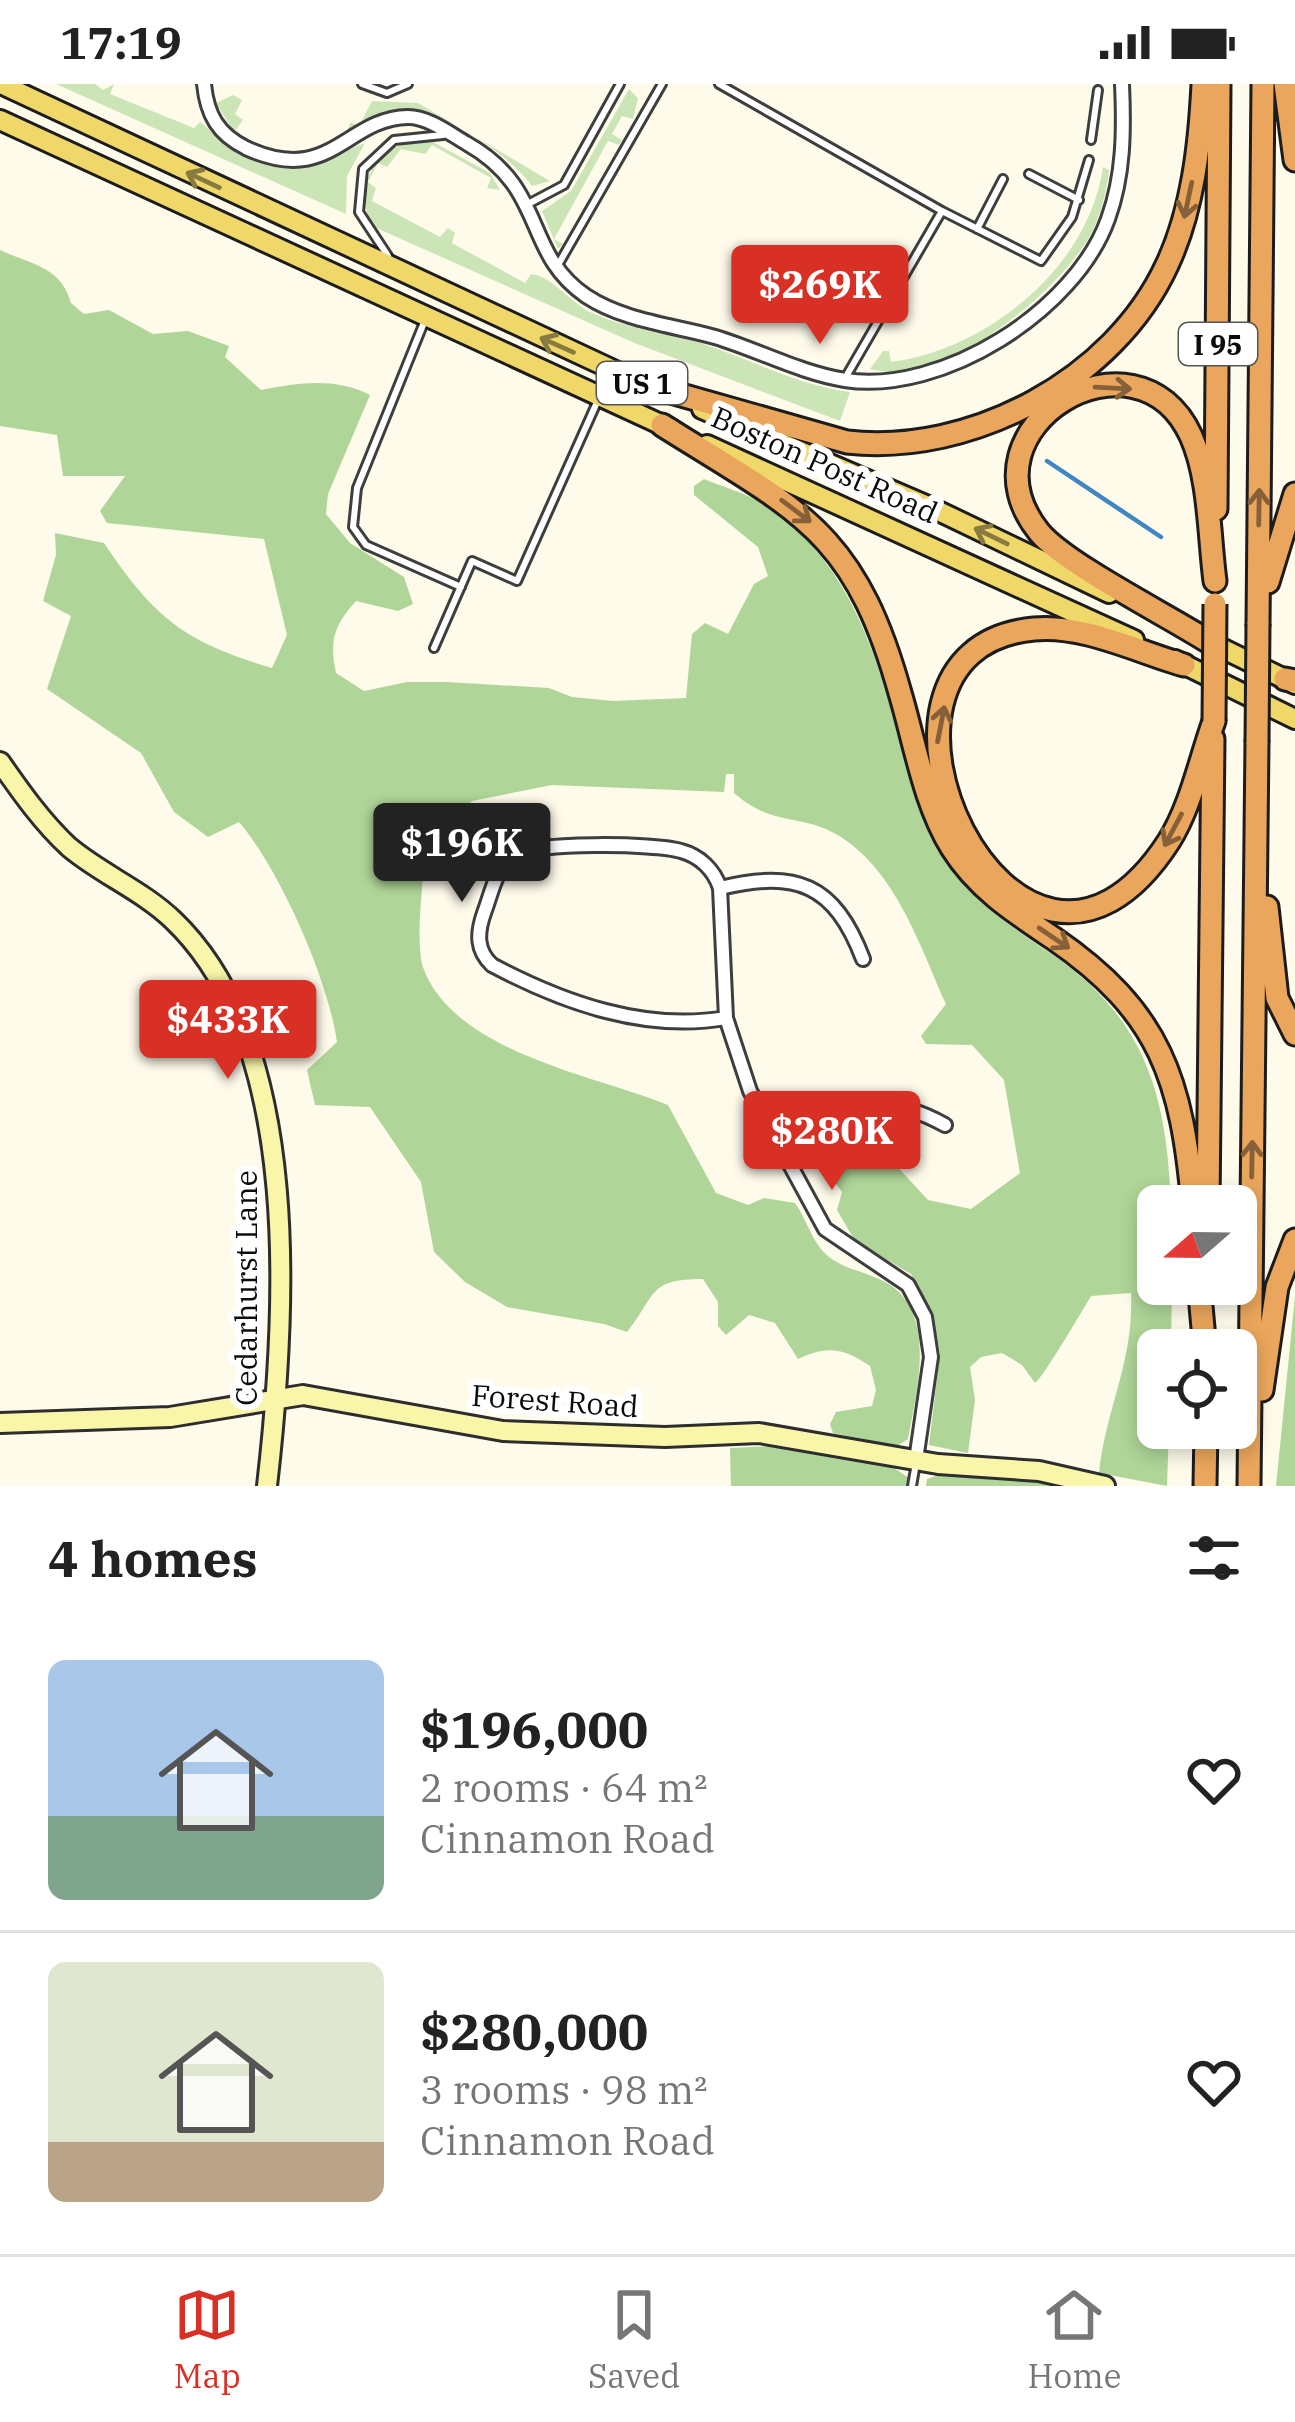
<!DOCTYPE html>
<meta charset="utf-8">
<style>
:root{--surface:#fff;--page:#f6f6f6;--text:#222;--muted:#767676;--line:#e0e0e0;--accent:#d93025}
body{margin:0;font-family:"IBM Plex Serif",serif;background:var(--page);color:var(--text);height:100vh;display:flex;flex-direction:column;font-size:45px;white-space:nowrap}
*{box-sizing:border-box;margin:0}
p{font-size:39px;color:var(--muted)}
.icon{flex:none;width:66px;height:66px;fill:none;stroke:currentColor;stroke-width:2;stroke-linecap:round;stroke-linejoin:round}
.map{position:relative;height:1402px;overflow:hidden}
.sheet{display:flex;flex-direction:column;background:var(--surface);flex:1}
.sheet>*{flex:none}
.needle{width:78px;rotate:250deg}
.controls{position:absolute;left:1137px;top:1101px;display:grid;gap:24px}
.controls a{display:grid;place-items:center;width:120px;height:120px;border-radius:18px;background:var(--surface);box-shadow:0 6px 18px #0003;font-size:60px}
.price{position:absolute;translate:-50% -102px;padding:0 27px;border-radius:12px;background:var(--accent);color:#fff;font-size:39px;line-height:78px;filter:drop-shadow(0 3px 6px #0008)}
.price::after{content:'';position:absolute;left:50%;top:72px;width:36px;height:27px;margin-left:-18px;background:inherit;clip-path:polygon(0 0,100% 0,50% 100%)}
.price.active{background:#222;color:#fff}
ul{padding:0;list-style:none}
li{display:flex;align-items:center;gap:36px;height:300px;padding:0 48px}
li+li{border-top:3px solid var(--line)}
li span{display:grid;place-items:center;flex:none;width:336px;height:240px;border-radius:18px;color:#555}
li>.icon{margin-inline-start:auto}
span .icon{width:144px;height:144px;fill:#fffc;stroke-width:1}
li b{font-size:51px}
h2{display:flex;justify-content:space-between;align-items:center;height:144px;padding:0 48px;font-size:51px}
.status{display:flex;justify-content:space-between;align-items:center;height:84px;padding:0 60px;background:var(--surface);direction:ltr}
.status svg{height:33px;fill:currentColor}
.dock{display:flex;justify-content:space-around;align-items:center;height:168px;border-top:3px solid var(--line);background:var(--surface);font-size:33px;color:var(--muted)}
.dock a{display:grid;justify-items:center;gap:6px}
.dock .active{color:var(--accent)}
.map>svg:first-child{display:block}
.green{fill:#cce5b7}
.forest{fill:#afd598}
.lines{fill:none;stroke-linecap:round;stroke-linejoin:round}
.stream{stroke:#3f86c3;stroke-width:4.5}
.lane-casing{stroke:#3e3e3e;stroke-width:12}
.street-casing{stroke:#3e3e3e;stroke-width:18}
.secondary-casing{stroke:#2d2d2d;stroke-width:24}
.primary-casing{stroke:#1c1c1c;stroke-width:24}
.highway-casing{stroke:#1c1c1c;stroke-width:27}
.lane{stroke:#fff;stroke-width:6}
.street{stroke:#fff;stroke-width:12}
.secondary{stroke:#f9f6aa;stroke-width:18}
.primary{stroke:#efd769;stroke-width:18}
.highway{stroke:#eaa65c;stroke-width:21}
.highway-bridge-casing{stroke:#1c1c1c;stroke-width:27;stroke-linecap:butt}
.highway-bridge{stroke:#eaa65c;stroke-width:21}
.oneway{stroke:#887b3f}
.oneway2{stroke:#866038}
.labels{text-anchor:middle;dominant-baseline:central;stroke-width:12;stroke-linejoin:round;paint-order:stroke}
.shield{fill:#fff;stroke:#545454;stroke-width:3}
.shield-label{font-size:27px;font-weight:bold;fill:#0b0b0b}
.street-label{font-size:30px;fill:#0b0b0b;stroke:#fff}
</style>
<div class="status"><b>17:19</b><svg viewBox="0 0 49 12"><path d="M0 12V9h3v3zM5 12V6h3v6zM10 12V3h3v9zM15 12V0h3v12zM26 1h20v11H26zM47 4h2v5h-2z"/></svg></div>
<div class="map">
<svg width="1295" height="1402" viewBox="0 0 1295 1402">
<rect width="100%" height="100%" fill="#fefbeb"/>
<path class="green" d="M56 0H95L103 6 114 0 110 10 194 44 200 38C211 45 217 56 228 63 280 96 314 79 365 59L347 92 346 130Z
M629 5 638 14 633 35 622 32 612 50 622 56 619 61 608 57 554 155 563 160 558 165 542 127 571 107Z
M233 11 242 16 235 30 243 36 234 48 216 19Z
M372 17 418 19 550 97 532 102C511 73 446 27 409 26 390 26 371 39 354 46H347L351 38 359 42Z
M433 58 490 89 500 106 487 104 491 94 432 61 425 70 401 65 387 83 378 79 368 98 376 104 372 117 440 153 448 144 455 149 452 159 525 199 531 190C554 193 570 219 592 229 627 245 663 248 700 259 751 275 796 301 850 308L840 337 632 258 372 142C349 96 383 51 433 58Z
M1103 83 1109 86C1106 111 1100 135 1087 157 1052 213 941 305 870 285L883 267H889L891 278C988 265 1089 183 1103 83Z"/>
<path class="forest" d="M0 166C35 182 61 183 71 219L84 230 109 226 153 250 188 247 229 262 225 273 261 306C299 299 334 293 370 311L328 410 326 430 350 459 404 493 413 520 398 527 356 517C334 541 329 557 336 589L364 607 407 598H447L549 604 572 613 613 617 686 614 692 550 705 539 728 550 754 500 768 492 758 463 694 411V402L704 395C723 403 746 409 763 420 845 472 874 562 898 649 910 695 920 736 946 776 972 818 1013 844 1053 871 1147 936 1167 1013 1171 1122H1158V1200H1172L1171 1266H1158V1344H1169L1167 1402 1099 1389C1106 1323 1134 1278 1131 1209L1091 1212C1082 1227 1043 1294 1035 1299L1022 1281 1002 1269 981 1273 970 1283 975 1316 968 1369 929 1361 940 1269 932 1231 911 1190 855 1157 837 1126 842 1108 834 1097 843 1084 861 1077H892L928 1116 971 1125 1020 1089 1004 996 972 961 926 960 921 952 946 920C920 862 895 784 836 750 799 729 773 743 734 709V690H726L724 708 552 701 472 717 425 766C424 795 414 862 424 886 457 969 594 991 668 1021L716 1109 748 1121 764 1114 795 1119C808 1137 811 1158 829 1173 845 1185 862 1187 879 1195 940 1221 917 1306 908 1355L897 1362 833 1349 830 1340 836 1328 872 1322 876 1306 870 1282C844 1264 827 1261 798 1275L775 1239 749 1231 726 1251 718 1242V1218L703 1195C647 1195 657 1211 627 1248L604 1240 507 1223 465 1198 434 1168 421 1098 370 1023 315 1021 307 986 337 958C328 895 280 786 239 738L208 753 174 728 141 669 47 605 71 532 43 517 56 471 55 449 104 459C155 535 185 558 272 584L287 551 264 455 107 439 100 427 125 392H63L57 351 0 342Z
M1295 1212V1402H1276Z
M776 1362 888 1380 909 1394 907 1402H731L730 1364Z
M942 1390 1004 1392 1056 1402H926L927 1395Z"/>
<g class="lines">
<path class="stream" d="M1047 377 1161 453"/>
<defs>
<path id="lane" d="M362 0 387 9 408 0
M719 0 942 127 844 296
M1091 56 1098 6
M1029 90 1079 116
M528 120 564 101 620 0
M942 127 1041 177 1072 133 1089 76
M977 145 1003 95
M388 172 359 128 363 85 394 56 443 51
M558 181 662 0
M425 236 357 404 353 443 366 461 461 503
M434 564 472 477 517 497 598 316
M912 1402 916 1379"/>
<path id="street" d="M204 0C207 31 218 50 246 64 330 103 346 34 408 33 428 33 449 49 466 59 548 105 522 168 586 212 624 237 672 241 715 253 758 266 801 289 845 296 942 311 1075 227 1108 135 1124 91 1124 46 1122 0
M720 804C796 786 834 799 863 875
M726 934C645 948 564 919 492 881 476 866 477 849 484 829 491 811 496 783 513 771 533 758 656 759 681 767 700 772 714 786 720 804L726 934 750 1007 825 1145 908 1201 925 1233 931 1273 916 1376
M775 1053C835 1020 881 1005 945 1041"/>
<path id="secondary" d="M0 678C21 708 42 738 69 763 101 790 143 807 173 836 305 962 286 1237 267 1402
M0 1339 170 1333 303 1311 503 1347 665 1353 759 1349 938 1380 1039 1387 1105 1402"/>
<path id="primary" d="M1 0 654 305
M0 36 671 345
M702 325 928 422 1109 509
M707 361 1134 556
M1203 555 1295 600
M1175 576 1295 635"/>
<path id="highway" d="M1285 0 1295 76
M646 301 847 358C971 372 1114 296 1167 181 1193 126 1200 60 1203 0
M662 341C798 427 854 444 900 609 915 659 924 719 952 764 977 804 1014 828 1053 854 1161 928 1182 996 1193 1122
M1216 425 1219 0
M1268 498 1295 410
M1258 540 1263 0
M1209 558C1169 532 1065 480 1039 448 955 343 1137 234 1191 352 1210 394 1209 452 1215 497
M1184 581C1138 568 1083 540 1034 545 817 565 1017 993 1169 757 1191 722 1200 676 1214 637
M1285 595 1295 597
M1267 823 1277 914 1295 950
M1208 1122 1213 655
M1199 1200 1205 1266
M1262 1306 1277 1203 1295 1156
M1205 1402 1206 1344
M1249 1402 1257 658"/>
</defs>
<use href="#lane" class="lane-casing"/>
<use href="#street" class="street-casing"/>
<use href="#secondary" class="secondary-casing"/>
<use href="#primary" class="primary-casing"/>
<use href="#highway" class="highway-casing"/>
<use href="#lane" class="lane"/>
<use href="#street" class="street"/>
<use href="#secondary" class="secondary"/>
<use href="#primary" class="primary"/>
<use href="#highway" class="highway"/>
<defs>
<path id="highway-bridge" d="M1214 637 1215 520
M1257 658 1258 540"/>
</defs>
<use href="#highway-bridge" class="highway-bridge-casing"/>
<use href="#highway-bridge" class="highway-bridge"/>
</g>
<defs><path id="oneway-shaft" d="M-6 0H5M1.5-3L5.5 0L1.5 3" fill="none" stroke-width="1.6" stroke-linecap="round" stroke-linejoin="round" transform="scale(3)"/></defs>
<g class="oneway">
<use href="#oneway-shaft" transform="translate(203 96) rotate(-155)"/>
<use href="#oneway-shaft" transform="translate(557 261) rotate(-156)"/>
<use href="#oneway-shaft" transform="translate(991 452) rotate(-154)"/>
</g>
<g class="oneway2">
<use href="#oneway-shaft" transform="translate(1188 116) rotate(102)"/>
<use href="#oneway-shaft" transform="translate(1113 304) rotate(3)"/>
<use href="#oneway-shaft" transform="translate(1259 423) rotate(-89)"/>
<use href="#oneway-shaft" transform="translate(796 427) rotate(37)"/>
<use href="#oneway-shaft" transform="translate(941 640) rotate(-79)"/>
<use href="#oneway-shaft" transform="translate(1173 746) rotate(118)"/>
<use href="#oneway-shaft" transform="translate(1054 854) rotate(34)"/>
<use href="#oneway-shaft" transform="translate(1252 1075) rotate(-89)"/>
</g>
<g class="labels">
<g class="shield">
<rect x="1179" y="239" width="78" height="42" rx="9"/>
<rect x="597" y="278" width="90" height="42" rx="9"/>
</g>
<g class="shield-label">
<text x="1218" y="260">I 95</text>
<text x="642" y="299">US 1</text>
</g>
<g class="street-label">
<text transform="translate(825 380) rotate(24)">Boston Post Road</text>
<text transform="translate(245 1204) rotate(-90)">Cedarhurst Lane</text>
<text transform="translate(555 1316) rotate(4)">Forest Road</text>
</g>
</g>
</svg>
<div class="controls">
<a><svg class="needle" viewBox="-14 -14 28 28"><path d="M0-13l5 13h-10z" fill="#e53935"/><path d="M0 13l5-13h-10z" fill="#767676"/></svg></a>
<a><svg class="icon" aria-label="locate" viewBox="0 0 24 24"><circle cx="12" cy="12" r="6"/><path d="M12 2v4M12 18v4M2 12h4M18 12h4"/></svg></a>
</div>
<b class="price" style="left:820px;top:263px">$269K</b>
<b class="price active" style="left:462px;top:821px">$196K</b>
<b class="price" style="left:228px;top:998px">$433K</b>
<b class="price" style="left:832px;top:1109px">$280K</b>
</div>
<section class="sheet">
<h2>4 homes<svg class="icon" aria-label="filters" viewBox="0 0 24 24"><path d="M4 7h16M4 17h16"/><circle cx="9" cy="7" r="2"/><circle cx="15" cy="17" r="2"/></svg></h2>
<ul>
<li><span style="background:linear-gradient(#a9c7e8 65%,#7fa58c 0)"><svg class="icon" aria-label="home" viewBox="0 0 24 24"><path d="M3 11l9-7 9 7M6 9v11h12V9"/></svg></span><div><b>$196,000</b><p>2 rooms · 64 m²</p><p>Cinnamon Road</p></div><svg class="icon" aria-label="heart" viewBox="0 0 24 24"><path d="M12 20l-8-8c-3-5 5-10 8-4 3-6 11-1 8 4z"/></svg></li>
<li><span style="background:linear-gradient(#dfe7d0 75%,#b9a48a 0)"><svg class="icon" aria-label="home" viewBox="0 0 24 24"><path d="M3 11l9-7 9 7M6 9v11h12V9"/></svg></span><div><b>$280,000</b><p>3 rooms · 98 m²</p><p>Cinnamon Road</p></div><svg class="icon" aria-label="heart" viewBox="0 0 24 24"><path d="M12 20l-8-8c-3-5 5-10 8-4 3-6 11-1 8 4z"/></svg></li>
</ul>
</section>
<nav class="dock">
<a class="active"><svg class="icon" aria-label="map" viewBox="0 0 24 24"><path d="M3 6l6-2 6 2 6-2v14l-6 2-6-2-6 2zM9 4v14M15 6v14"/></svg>Map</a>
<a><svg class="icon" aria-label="saved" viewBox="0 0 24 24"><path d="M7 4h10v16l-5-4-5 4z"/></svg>Saved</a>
<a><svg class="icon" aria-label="home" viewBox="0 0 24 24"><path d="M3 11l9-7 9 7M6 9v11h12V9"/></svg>Home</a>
</nav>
